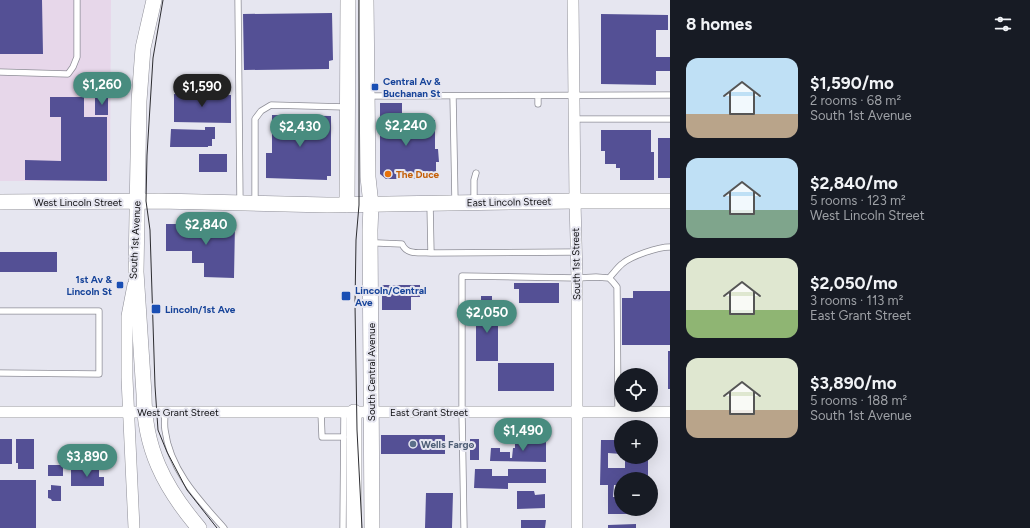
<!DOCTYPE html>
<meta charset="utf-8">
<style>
:root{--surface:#171b24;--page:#20242c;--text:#f1f3f6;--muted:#9ea1a6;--accent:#488c7f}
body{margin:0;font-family:Figtree,sans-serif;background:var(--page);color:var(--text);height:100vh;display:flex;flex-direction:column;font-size:15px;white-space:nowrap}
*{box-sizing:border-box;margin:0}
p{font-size:13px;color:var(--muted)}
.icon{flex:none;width:22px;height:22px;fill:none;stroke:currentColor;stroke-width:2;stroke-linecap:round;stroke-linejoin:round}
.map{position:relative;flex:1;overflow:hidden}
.sheet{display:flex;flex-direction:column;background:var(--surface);width:360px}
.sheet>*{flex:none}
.tools{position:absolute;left:614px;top:368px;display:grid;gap:8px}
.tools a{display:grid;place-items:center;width:44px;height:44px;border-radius:50%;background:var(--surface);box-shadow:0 4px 16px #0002;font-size:20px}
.price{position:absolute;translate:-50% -34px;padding:0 9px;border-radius:14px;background:var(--accent);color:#fff;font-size:13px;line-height:26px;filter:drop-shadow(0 1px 2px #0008)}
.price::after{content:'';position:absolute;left:50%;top:24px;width:12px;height:9px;margin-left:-6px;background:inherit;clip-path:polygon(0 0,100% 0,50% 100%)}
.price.selected{background:#222;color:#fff}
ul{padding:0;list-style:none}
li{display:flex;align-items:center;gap:12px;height:100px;padding:0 16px}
li span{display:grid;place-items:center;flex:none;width:112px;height:80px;border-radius:12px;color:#555}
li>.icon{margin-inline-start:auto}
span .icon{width:48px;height:48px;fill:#fffc;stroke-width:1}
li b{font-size:17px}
h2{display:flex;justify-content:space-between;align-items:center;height:48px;padding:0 16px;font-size:17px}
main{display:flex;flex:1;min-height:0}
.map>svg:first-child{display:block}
.industrial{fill:#e7d7ea}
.building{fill:#545095}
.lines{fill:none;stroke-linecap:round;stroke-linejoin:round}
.service-casing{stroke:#8e8e97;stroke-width:7}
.minor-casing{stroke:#8e8e97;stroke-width:12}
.secondary-casing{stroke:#8e8e97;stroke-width:16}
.service{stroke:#fff;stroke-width:5.5}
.minor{stroke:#fff;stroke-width:11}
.secondary{stroke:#fff;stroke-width:15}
.tram{stroke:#2d2d31;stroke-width:1}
.transit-dot{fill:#1a4fb4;stroke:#e6e6f0;stroke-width:1.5}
.food-dot{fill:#e8710a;stroke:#e6e6f0;stroke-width:1.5}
.service-dot{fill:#5c6f8a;stroke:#e6e6f0;stroke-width:1.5}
.labels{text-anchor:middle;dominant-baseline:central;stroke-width:4;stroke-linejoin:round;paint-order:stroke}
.transit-label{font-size:10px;font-weight:bold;fill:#164399;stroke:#e6e6f0;text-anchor:start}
.food-label{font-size:10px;font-weight:bold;fill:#c56008;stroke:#e6e6f0;text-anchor:start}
.street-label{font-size:10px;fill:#0d0d10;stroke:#e6e6f0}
.service-label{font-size:10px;font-weight:bold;fill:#4e5e75;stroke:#e6e6f0;text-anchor:start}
</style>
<main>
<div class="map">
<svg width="670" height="528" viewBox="0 0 670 528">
<rect width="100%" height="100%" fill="#e6e6f0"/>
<path class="industrial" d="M0 0H111L110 181H0Z"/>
<path class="building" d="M0 0H42L43 54H0Z
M332 13 333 60 329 61V69L244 70 243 14Z
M601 14 668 15V30H656V57H670V71H656V85L601 84Z
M174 94 231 95V123L174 122Z
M50 97H84V117H107V181L25 180V160L61 161V117H50Z
M95 98H108V115H95Z
M380 103H402V130H422V121L435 120V149H438L439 162H436V179H386L380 174Z
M272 115 331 116V176H327V180L266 178V153H272Z
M205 127H215V139H212V146H208V147H170L171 129 205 130Z
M601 130H651V152H654V180H620V168H616V164H605V151H601Z
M658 138H670V178H658Z
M199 154H227V172H199Z
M166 224H235L234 278 204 277V263H192V251H166Z
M0 252H57V272H0Z
M514 283H559V303H519V289H514Z
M382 285H420V297H411V310H382Z
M633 291H670V345H622V298H633Z
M481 296H492V305H481Z
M476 308H498V361H476Z
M668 351H670V389H668Z
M498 363H554V391H498Z
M381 435H445V454H381Z
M525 437 546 438V462L490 461 491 448H500V452H510V458H512L513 448H515V442L524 443Z
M0 439H12V464H0Z
M16 439H34V469H18V463H16Z
M470 439H479V460H470Z
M601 440H621V454L608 453V468H625V461H631V457H648V479H621V485H614L613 497H621V509H627V514H608V485H600Z
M48 465H63V476H48Z
M475 469H492V476H508V469H546V483H508V489L474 488Z
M71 470H99V477H104V486H71Z
M0 480H36V528H0Z
M51 485 61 486V501H52L51 499 48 498V490H51Z
M517 491H534L535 495 545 494V508L517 509Z
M426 493H453L452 528H425Z
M521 520H546L545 528H521Z
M636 524V528H608V525Z"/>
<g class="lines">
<defs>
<path id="service" d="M238 0 240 202
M0 72 68 74 73 67 77 57V0
M367 96 670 95
M453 96 455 201
M538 96V104
M574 119H670
M474 202V180L476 173
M255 203V119L261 111 271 105 346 107
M430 204 431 253 576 252
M378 243 402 244C407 256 421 252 431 253
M609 278C613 274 617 268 622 264 631 256 658 247 670 247
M0 311H99V374L0 373
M165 412C165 418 164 424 165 430 170 470 199 500 224 528
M321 412 322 437H344
M343 528 344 412
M464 528 462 412V276L577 278 596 277 609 278 613 282 617 287 618 412"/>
<path id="minor" d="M573 0 575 201 577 278V528
M133 285 127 316V378L134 528
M0 412H670"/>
<path id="secondary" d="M154 0 143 48 139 101 136 272 144 394C144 448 164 487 199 528
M366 0 368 177 371 205 370 230 372 528
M0 202 159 201 327 205 575 201H670
M347 205 348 0
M354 528V412"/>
</defs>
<use href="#service" class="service-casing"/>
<use href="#minor" class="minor-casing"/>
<use href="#secondary" class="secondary-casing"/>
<use href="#service" class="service"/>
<use href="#minor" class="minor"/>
<use href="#secondary" class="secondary"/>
<path class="tram" d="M163 0 153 58 147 155 146 201 150 230 155 386 158 430 167 452 187 490 217 528
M359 0V205L356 240 355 305 357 430 362 528"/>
</g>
<g class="transit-dot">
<rect x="371" y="83" width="8" height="8" rx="2"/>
<rect x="116" y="281" width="8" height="8" rx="2"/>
<rect x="341" y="291" width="10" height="10" rx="2"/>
<rect x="151" y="304" width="10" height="10" rx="2"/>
</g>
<circle class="food-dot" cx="388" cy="174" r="4"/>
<circle class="service-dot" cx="413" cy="444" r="4"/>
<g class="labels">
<g class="transit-label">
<text x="383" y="81">Central Av &amp;<tspan x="383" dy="12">Buchanan St</tspan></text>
<text x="112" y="279" text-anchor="end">1st Av &amp;<tspan x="112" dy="12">Lincoln St</tspan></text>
<text x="355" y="290">Lincoln/Central<tspan x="355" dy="12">Ave</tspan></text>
<text x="165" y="309">Lincoln/1st Ave</text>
</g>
<g class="food-label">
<text x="396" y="174">The Duce</text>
</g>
<g class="street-label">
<text x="78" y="202">West Lincoln Street</text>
<text transform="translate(509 202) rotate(-1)">East Lincoln Street</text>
<text transform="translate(135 240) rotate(-87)">South 1st Avenue</text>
<text transform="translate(576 264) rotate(-91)">South 1st Street</text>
<text transform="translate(371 372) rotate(-90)">South Central Avenue</text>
<text x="178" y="412">West Grant Street</text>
<text x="429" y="412">East Grant Street</text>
</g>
<g class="service-label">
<text x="421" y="444">Wells Fargo</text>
</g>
</g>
</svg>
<div class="tools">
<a><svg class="icon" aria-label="locate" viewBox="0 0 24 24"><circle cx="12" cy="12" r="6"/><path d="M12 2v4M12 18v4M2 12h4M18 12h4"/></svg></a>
<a>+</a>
<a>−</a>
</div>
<b class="price" style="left:102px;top:106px">$1,260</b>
<b class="price selected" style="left:202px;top:108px">$1,590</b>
<b class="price" style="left:406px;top:147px">$2,240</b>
<b class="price" style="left:300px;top:148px">$2,430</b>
<b class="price" style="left:206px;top:246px">$2,840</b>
<b class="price" style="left:487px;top:334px">$2,050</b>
<b class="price" style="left:523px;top:452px">$1,490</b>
<b class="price" style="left:87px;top:478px">$3,890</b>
</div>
<section class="sheet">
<h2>8 homes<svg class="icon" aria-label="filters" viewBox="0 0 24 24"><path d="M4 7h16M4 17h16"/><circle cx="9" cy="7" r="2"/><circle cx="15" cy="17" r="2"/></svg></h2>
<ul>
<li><span style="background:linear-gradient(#bfe0f5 70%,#b9a48a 0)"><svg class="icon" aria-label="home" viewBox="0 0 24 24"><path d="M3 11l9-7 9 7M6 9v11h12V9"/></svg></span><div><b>$1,590/mo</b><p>2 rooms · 68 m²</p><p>South 1st Avenue</p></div></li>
<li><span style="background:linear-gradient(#bfe0f5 65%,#7fa58c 0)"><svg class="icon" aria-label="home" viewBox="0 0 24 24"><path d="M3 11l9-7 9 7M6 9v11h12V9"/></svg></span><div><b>$2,840/mo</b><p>5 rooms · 123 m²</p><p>West Lincoln Street</p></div></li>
<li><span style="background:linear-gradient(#dfe7d0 65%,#8fb573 0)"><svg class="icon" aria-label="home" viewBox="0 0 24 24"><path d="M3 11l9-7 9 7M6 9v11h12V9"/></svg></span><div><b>$2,050/mo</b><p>3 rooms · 113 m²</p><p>East Grant Street</p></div></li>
<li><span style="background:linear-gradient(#dfe7d0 65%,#b9a48a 0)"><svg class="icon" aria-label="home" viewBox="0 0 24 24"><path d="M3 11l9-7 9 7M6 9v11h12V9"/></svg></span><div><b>$3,890/mo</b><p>5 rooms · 188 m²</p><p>South 1st Avenue</p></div></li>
</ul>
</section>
</main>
